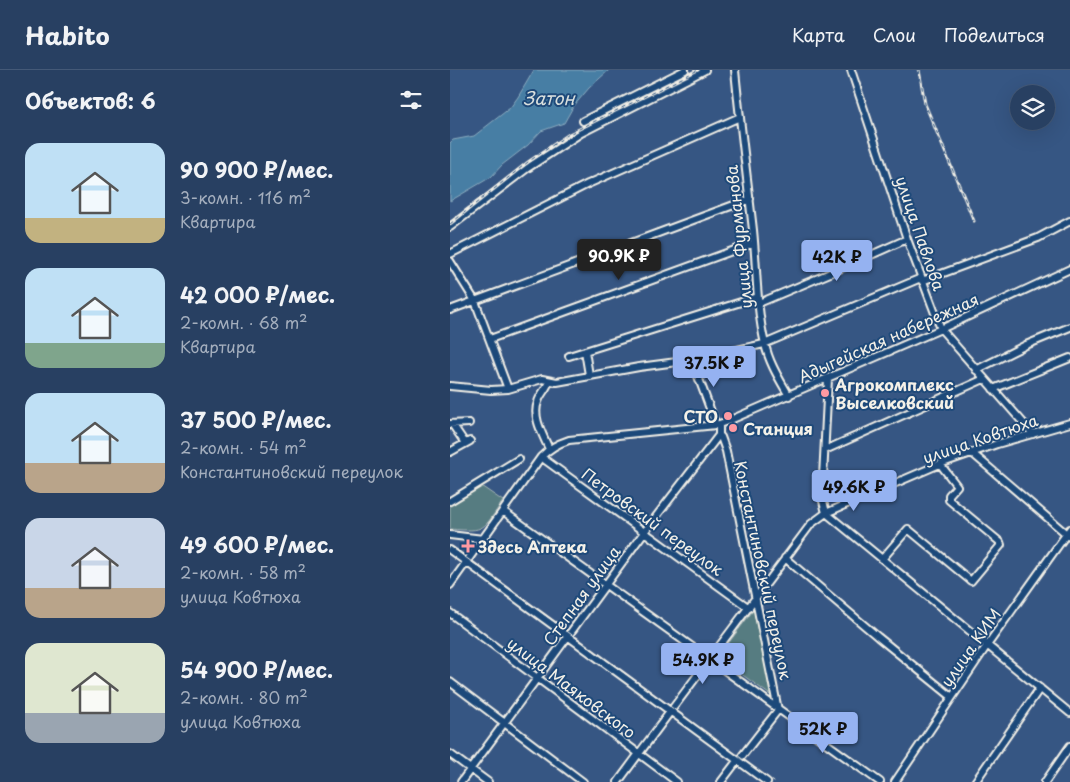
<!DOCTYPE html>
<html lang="ru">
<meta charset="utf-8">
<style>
:root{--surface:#284062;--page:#344b6b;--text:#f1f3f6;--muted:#a5afbe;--line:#445977;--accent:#95b2f1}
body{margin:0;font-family:"Playpen Sans",sans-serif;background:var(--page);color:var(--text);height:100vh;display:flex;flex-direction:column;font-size:19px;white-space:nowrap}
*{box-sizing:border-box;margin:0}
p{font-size:16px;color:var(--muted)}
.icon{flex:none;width:28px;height:28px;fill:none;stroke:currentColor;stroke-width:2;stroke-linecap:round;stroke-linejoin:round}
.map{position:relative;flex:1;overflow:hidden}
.drawer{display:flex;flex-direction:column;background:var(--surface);width:450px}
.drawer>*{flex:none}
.controls{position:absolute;left:560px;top:15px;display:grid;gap:10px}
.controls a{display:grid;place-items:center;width:45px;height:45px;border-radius:50%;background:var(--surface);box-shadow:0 5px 20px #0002,0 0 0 1px var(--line);font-size:25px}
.price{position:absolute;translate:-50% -42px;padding:0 11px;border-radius:5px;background:var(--accent);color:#111;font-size:16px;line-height:32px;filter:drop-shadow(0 1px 2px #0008)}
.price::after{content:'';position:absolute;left:50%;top:30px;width:15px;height:11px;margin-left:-8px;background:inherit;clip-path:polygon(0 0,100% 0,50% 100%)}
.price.selected{background:#222;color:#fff}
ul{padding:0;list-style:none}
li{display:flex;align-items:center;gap:15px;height:125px;padding:0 25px}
li span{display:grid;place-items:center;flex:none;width:140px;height:100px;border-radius:15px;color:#555}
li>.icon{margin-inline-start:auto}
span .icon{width:60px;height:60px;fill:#fffc;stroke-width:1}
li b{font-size:21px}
h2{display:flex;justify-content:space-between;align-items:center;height:60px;padding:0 25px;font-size:21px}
header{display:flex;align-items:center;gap:30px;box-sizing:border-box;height:70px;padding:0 25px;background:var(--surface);border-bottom:1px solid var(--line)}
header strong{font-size:24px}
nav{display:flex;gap:28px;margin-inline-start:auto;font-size:18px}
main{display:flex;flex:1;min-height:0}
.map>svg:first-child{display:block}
.green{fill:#577b81;stroke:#a6b6b4}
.water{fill:#477ea4;stroke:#8cacbf}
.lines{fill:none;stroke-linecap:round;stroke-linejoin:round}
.minor-casing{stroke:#f4f1e8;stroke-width:10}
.minor{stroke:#1f4a7a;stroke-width:6}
.tram{stroke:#f4f1e8;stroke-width:1}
.rail-casing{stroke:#f4f1e8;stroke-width:3}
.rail{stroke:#1f4a7a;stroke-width:1;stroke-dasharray:4;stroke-linecap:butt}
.poi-dot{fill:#ff9aa2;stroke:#1f4a7a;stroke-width:2}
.labels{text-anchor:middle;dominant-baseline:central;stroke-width:4;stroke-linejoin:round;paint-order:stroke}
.street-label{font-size:16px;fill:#f4f1e8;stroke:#1f4a7a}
.poi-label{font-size:16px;font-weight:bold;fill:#f4f1e8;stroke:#1f4a7a;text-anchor:start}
.water-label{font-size:18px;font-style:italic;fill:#dae0de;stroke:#1f4a7a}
</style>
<header>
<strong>Habito</strong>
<nav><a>Карта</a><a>Слои</a><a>Поделиться</a></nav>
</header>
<main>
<section class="drawer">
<h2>Объектов: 6<svg class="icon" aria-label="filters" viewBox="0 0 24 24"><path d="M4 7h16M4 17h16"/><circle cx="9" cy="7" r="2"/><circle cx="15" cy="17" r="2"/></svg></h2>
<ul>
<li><span style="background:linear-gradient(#bfe0f5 75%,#c2b280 0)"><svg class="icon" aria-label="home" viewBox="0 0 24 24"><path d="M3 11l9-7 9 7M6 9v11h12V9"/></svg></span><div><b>90 900 ₽/мес.</b><p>3-комн. · 116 m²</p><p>Квартира</p></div></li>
<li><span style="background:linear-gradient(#bfe0f5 75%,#7fa58c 0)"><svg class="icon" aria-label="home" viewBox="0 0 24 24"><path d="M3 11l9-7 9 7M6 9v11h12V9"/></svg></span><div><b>42 000 ₽/мес.</b><p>2-комн. · 68 m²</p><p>Квартира</p></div></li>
<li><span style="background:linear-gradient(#bfe0f5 70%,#b9a48a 0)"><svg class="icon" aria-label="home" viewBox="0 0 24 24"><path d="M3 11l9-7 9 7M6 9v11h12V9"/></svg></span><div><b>37 500 ₽/мес.</b><p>2-комн. · 54 m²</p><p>Константиновский переулок</p></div></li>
<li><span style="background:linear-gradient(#c9d6e8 70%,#b9a48a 0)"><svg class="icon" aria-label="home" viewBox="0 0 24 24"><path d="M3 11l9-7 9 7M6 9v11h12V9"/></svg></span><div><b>49 600 ₽/мес.</b><p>2-комн. · 58 m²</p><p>улица Ковтюха</p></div></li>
<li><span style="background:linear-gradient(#dfe7d0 70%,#9aa5b1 0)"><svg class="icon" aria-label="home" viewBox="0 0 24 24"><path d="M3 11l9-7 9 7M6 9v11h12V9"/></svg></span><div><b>54 900 ₽/мес.</b><p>2-комн. · 80 m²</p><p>улица Ковтюха</p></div></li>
</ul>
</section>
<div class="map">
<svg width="620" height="712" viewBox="0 0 620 712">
<rect width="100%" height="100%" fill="#365683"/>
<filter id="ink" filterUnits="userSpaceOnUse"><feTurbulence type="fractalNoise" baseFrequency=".02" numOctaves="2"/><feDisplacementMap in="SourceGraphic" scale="10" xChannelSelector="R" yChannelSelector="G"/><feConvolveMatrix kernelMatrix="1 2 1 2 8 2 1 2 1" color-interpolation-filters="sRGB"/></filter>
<g filter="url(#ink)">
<path class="green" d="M31 416 53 431C32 460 37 462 0 459V435Z
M305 538 323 627 268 587Z"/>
<path class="water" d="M84 0H159L139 18 123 37 114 53 91 61 78 75 52 95 41 107 0 131V73L3 70 24 66 60 38 68 27Z"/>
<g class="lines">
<defs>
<path id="minor" d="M285 0C290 53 297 107 303 160 307 198 306 237 315 274 319 293 330 310 339 326
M401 0 457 169 491 259 583 364
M133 51 235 0
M0 157 76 99 131 63 255 0
M0 184 138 114 290 47
M0 191 25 231 58 319
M472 211 588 168 620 151
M309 233 385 201 457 169
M0 240 300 129
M40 269 304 173
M135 281 139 305
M119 286 307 227
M242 290 266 355
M526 300 576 275 620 257
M378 309 372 427 376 443 620 643
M0 316 41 320 58 319 92 309 107 312 189 297 242 290 314 274 471 208
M543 319 620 288
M0 354 19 353
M2 354 15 373
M271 367 276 381 328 640
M99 379C93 365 82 347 88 332 90 324 97 319 99 311
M375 380 534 309
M0 382 20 371
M522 383 620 467
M91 387 299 538
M0 431 69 389
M53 441 430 712
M0 465 33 469
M0 480 317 712
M335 488 428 567 502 627
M433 488 458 459 521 511 551 475 550 472 499 430V425L507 416 490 394
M0 515 91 387C100 378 107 374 119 370L266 355 278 351 491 259 620 199
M0 543 227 712
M0 612 133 712
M0 684 38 712
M292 686 328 640
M11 712 195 461 269 365V354
M168 712C232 625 297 540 361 454L376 443 490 394 547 374 620 353
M271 712 287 691
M445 712 538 574 620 459
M525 712 590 618
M595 712 620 676"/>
</defs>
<use href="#minor" class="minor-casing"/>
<use href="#minor" class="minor"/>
<path class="tram" d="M0 476 324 712"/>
<defs>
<path id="rail" d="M469 0 475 34 524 151
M0 154 78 92 119 64 248 0"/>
</defs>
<use href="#rail" class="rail-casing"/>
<use href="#rail" class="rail"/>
</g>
</g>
<g class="poi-dot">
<circle cx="375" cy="323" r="5"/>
<circle cx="278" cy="346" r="5"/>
<circle cx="283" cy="358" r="5"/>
<path d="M15.5 468.5h5v5h5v5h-5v5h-5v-5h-5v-5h5z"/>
</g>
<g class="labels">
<g class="street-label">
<text transform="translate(471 163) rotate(71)">улица Павлова</text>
<text transform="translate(288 167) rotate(-96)">улица Фурманова</text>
<text transform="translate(438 267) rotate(-24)">Адыгейская набережная</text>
<text transform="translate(530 368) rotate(-19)">улица Ковтюха</text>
<text transform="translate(203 451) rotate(36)">Петровский переулок</text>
<text transform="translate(314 500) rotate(78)">Константиновский переулок</text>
<text transform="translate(131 525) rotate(-54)">Степная улица</text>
<text transform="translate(520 577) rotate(-55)">улица КИМ</text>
<text transform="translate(122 617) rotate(37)">улица Маяковского</text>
</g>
<g class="poi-label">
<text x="385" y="314">Агрокомплекс<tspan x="385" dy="18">Выселковский</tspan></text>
<text x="268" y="346" text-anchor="end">СТО</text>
<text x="293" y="358">Станция</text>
<text x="28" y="476">Здесь Аптека</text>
</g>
<g class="water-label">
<text x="99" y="27">Затон</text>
</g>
</g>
</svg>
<div class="controls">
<a><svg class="icon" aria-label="layers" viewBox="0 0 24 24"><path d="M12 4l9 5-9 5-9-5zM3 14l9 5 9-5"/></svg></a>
</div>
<b class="price selected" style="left:169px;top:211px">90.9K ₽</b>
<b class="price" style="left:387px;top:212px">42K ₽</b>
<b class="price" style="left:264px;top:318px">37.5K ₽</b>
<b class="price" style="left:404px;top:442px">49.6K ₽</b>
<b class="price" style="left:253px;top:615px">54.9K ₽</b>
<b class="price" style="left:373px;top:684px">52K ₽</b>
</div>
</main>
